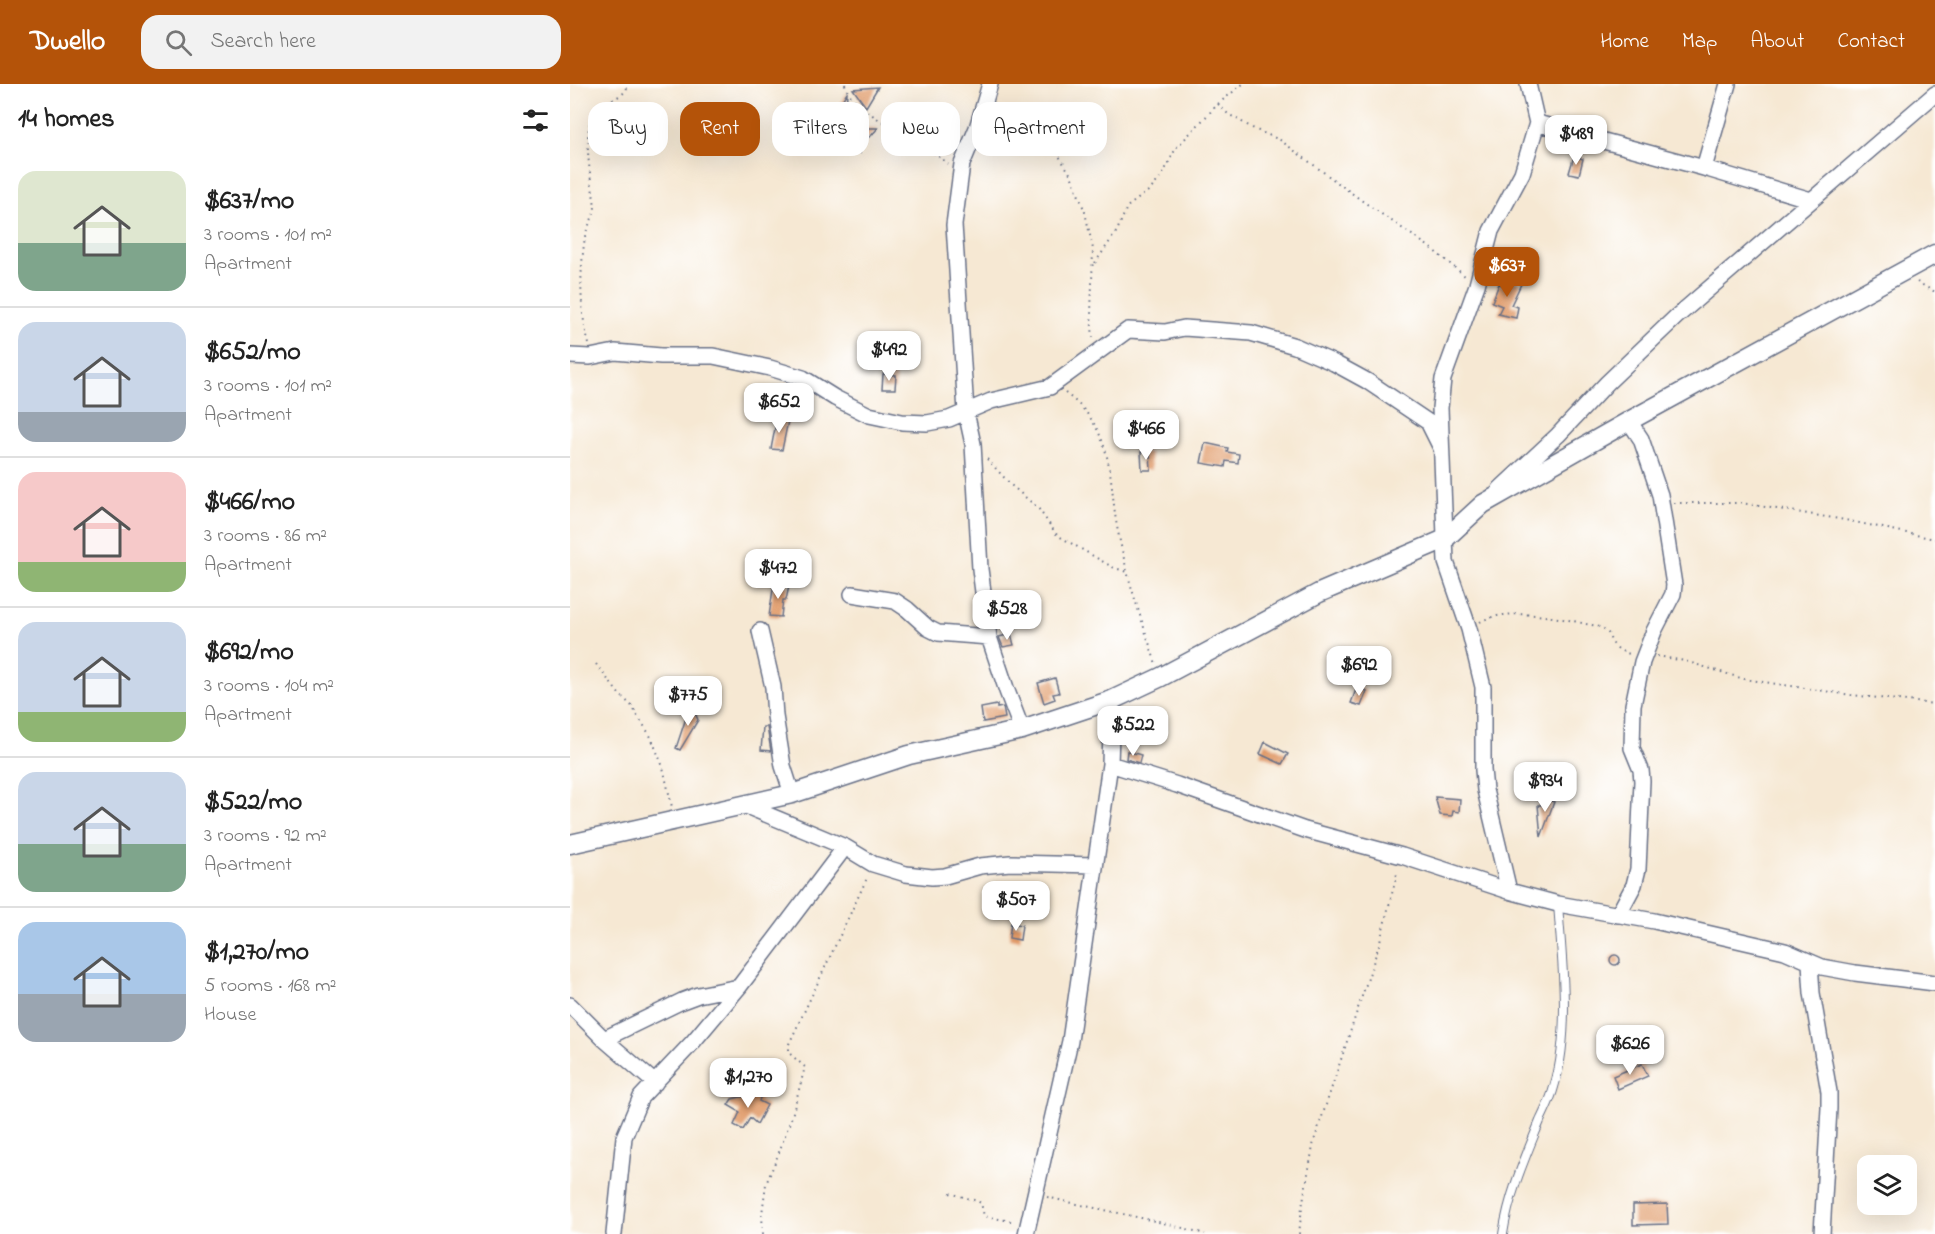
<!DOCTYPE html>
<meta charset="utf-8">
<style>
:root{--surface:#fff;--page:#f2f2f2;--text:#222;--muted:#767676;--line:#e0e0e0;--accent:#b45309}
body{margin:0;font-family:"Indie Flower",sans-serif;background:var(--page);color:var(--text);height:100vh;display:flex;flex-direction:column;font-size:22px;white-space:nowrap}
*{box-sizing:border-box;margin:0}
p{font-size:20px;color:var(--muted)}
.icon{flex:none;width:33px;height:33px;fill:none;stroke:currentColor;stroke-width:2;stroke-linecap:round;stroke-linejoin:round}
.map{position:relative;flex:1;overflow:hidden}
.sheet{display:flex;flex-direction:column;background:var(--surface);width:570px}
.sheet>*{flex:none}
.hud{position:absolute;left:18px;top:18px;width:570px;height:54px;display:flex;gap:12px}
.tools{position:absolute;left:1287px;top:1071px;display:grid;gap:12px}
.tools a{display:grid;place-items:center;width:60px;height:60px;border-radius:12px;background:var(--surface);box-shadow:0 6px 24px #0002;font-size:30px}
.price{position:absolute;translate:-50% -51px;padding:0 14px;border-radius:12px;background:#fff;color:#222;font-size:20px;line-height:39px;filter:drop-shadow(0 2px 3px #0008)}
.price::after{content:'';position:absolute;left:50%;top:36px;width:18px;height:14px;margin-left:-9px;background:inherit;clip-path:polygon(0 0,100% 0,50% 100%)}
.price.active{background:var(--accent);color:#fff}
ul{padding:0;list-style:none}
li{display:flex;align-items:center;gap:18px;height:150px;padding:0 18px}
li+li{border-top:2px solid var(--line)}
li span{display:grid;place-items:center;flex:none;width:168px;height:120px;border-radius:18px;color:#555}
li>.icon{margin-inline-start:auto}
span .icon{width:72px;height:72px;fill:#fffc;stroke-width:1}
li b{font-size:26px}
h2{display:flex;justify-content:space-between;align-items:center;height:72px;padding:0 18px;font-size:26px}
.chip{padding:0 21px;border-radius:18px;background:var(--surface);box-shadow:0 6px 24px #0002;font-size:21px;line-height:54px}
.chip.active{background:var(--accent);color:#fff}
header{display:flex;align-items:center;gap:36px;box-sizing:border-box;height:84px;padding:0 30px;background:var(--accent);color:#fff}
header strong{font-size:28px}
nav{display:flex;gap:33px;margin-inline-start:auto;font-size:21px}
.search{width:420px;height:54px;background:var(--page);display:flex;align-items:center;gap:15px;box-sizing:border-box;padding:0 21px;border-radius:18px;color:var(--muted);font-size:22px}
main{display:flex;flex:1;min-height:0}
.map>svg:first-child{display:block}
.building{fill:#e09966}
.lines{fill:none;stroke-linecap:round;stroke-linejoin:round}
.service-casing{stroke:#687087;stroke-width:10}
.minor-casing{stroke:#687087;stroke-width:18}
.tertiary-casing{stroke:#687087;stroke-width:21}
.path{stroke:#687087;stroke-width:2;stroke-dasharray:1.5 4.5;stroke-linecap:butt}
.service{stroke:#fff;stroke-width:8}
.minor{stroke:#fff;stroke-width:15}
.tertiary{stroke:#fff;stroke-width:18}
</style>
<header>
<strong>Dwello</strong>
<div class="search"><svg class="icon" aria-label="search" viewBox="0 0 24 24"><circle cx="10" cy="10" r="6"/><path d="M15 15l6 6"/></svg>Search here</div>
<nav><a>Home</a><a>Map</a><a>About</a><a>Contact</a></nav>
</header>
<main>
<section class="sheet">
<h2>14 homes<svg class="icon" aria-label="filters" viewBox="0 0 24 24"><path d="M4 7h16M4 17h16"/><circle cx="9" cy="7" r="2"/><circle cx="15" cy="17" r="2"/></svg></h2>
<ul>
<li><span style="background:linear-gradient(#dfe7d0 60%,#7fa58c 0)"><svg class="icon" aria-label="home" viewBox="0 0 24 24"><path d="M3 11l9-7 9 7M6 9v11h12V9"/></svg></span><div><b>$637/mo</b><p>3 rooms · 101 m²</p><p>Apartment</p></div></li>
<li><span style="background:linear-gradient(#c9d6e8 75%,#9aa5b1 0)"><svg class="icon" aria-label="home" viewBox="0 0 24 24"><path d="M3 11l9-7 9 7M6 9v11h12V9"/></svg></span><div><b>$652/mo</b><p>3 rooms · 101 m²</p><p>Apartment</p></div></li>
<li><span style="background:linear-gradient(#f6c9c9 75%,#8fb573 0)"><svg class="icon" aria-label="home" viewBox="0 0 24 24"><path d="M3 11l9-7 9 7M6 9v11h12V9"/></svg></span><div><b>$466/mo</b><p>3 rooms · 86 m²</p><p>Apartment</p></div></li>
<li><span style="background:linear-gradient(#c9d6e8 75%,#8fb573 0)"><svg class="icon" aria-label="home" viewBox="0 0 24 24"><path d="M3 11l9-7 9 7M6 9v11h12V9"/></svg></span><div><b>$692/mo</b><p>3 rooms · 104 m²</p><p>Apartment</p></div></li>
<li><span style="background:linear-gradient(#c9d6e8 60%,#7fa58c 0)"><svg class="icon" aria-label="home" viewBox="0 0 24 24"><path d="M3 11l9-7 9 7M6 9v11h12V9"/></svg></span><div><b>$522/mo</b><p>3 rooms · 92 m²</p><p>Apartment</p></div></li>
<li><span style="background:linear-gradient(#a9c7e8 60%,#9aa5b1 0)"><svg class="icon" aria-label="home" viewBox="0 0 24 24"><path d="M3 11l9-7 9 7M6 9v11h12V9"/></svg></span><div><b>$1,270/mo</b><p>5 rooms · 168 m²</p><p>House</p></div></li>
</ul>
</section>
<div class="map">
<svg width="1365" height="1150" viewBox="0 0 1365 1150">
<rect width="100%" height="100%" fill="#fff"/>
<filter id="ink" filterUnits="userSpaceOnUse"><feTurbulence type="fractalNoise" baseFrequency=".0167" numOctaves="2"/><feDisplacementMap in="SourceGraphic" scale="12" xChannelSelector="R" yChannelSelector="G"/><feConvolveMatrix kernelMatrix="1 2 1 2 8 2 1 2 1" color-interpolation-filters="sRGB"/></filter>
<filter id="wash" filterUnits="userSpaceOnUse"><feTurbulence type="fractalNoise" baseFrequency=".008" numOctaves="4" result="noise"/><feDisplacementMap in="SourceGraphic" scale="24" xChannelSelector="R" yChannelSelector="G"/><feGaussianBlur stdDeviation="1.35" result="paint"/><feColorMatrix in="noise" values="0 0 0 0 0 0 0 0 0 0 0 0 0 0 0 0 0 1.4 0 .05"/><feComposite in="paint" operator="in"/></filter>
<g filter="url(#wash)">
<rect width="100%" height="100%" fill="#f6e8d3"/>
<g id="blocks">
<path class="building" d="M308 3 296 23 283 5Z
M277 8 276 32H263Z
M297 44H308L301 52 291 57 290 69 280 61 271 64 268 58Z
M1004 72 1013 75 1009 91 999 89Z
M936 193 951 200 941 221 948 223 946 234 928 230 932 222 922 218 929 200 933 201Z
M313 290 326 291 325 305H312Z
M207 334 218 337 212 366 201 365Z
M635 359 658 364 657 368 669 370 668 379 656 377 655 383 631 379Z
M571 368H580L581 386H572Z
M204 499 219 502 216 516H213L211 533 199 532Z
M441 550 444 561 433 563 429 553Z
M485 594 489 609 483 610 485 615 474 619 468 599Z
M787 603 797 607 791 622 781 619Z
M121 619 128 636 110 666 106 664Z
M427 621V624L433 623 435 634 413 638 411 624Z
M193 643H197L201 667 191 666Z
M695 658 718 670 712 680 690 670Z
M557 667 571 671 569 679 556 675Z
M865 713 890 715 889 728 883 727 882 732 870 731Z
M974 714 984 718 971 753 968 721H971Z
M441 839 452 841 450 856 439 854Z
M1040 876a5 5 0 1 1 10 0a5 5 0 1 1-10 0Z
M1072 980 1078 992 1048 1005 1043 992Z
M192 1008 189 1017 197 1021 187 1040 180 1034 173 1046 164 1041 170 1028 158 1021 162 1015Z
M1097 1120 1098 1140 1063 1141V1121Z"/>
</g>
</g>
<g filter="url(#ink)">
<use href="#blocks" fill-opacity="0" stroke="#687087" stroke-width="1.5"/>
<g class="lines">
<defs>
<path id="service" d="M933 1150C939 1110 955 1074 970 1037 975 1026 981 1015 984 1003 1001 948 992 877 988 820"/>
<path id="minor" d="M420 0 407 44 392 80 384 141 386 171 396 328 403 360 410 485 419 553 437 607 452 646
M967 39 1134 84 1241 116
M1134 84 1158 0
M0 272 20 273 45 268 91 272H143L200 284 233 294 265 314 299 331 332 338 357 339 379 335 421 317 480 303 558 246 595 248 614 244 628 245 681 249 725 262 764 279 797 297 858 338 871 364
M930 405 988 351 1037 299 1106 233 1365 10
M282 510 325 517 337 525 358 544 368 549 419 553
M190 547 203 603 205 632 213 682 222 710
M540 680 607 701 735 746 832 772 939 807 988 820 1084 837 1215 867 1252 883 1285 889 1365 899
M174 721 275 763 303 780 336 790 362 793 375 792 410 782 440 779 525 781
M939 807 915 706 913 686V603L899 545 876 478 870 324 873 295 907 201 921 147 952 89 967 39 958 0
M1048 831 1064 801 1068 785 1072 697 1071 686 1062 664 1063 621 1072 578 1084 547 1103 510 1104 501 1090 411 1071 355 1059 337
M1240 879 1242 909 1259 1008V1024L1252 1150
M0 921 34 955 85 999
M34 955 112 917 128 911 169 903
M44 1150 54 1053 71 1013 122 959 169 903 275 763
M456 1150 500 957 540 680 542 616"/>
<path id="tertiary" d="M0 760 222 710 339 671 452 646 542 616 591 593 749 509 875 455 913 420 1059 337 1365 170"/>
</defs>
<use href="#service" class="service-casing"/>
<use href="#minor" class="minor-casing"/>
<use href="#tertiary" class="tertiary-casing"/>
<path class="path" d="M275 0C280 28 356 59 378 80
M648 20 658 30 684 45 710 56 791 116 858 162 895 192
M422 41 432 45H439L452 51 482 61 501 91 515 128 523 165 521 231 523 254
M525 179 547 147 557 123 581 105 592 92 606 64 649 19 673 0
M1347 198 1365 208
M19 260C9 226 10 187 15 153 17 141 25 133 25 122 22 99 8 38 30 22 40 14 56 14 58 0
M495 309C542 343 539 387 546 437 549 454 553 471 557 487 565 518 576 549 586 580
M417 375 442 402 468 424 487 451 542 483 557 488
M1104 419H1171L1275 436 1365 455
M910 538C936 523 988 533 1016 540 1022 541 1029 542 1034 545 1039 548 1039 552 1041 557 1045 564 1052 568 1060 570
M1087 572 1115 577 1174 595 1281 611 1365 620
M26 580 49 610 61 621 81 653 93 683 102 723
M380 1109 407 1117 411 1119 414 1132 445 1138
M477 1113C530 1126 583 1135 635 1150
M193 1150 192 1130 196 1100 208 1071 222 1032 235 983 219 969V960L298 792
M729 1150 732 1123 744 1057 809 861 828 786"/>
<use href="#service" class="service"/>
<use href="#minor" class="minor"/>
<use href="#tertiary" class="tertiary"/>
</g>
</g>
</svg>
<div class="tools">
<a><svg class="icon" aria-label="layers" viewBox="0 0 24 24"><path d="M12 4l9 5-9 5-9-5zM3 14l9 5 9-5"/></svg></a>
</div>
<b class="price" style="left:1006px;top:82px">$489</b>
<b class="price active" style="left:937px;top:214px">$637</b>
<b class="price" style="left:319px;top:298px">$492</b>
<b class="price" style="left:209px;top:350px">$652</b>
<b class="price" style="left:576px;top:377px">$466</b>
<b class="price" style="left:208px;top:516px">$472</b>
<b class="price" style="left:437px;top:557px">$528</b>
<b class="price" style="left:789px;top:613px">$692</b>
<b class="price" style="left:118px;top:643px">$775</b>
<b class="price" style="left:563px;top:673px">$522</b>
<b class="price" style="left:975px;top:729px">$934</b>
<b class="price" style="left:446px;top:848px">$507</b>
<b class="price" style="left:1060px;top:992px">$626</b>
<b class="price" style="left:178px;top:1025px">$1,270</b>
<div class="hud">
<a class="chip">Buy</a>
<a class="chip active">Rent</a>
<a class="chip">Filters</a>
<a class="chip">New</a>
<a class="chip">Apartment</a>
</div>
</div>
</main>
